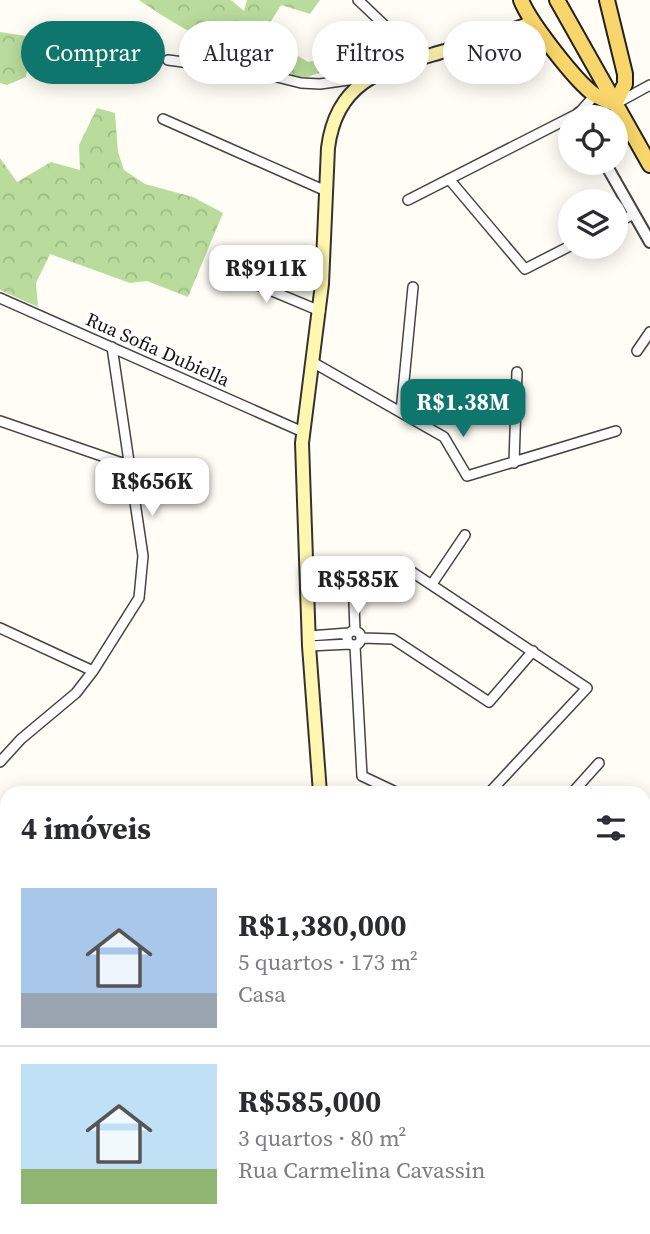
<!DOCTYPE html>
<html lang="pt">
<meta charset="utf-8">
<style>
:root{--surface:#fff;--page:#f2f2f3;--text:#2b2b33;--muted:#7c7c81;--line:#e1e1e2;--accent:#0f766e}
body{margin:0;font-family:"Source Serif 4",serif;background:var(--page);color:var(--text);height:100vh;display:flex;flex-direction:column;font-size:26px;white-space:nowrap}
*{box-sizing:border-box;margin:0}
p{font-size:23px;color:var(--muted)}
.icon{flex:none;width:38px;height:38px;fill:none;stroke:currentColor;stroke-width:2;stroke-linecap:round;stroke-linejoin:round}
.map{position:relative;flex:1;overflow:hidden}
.drawer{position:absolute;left:0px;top:786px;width:651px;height:450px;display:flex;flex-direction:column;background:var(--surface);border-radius:21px 21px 0 0;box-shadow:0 4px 18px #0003}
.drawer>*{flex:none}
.top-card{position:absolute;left:21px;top:21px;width:609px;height:63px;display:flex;gap:14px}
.buttons{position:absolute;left:558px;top:105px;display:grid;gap:14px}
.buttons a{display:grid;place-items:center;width:70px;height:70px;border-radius:50%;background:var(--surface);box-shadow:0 4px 18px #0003;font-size:35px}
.price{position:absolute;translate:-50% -60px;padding:0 16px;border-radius:14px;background:#fff;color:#222;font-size:23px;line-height:46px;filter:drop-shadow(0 2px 4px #0008)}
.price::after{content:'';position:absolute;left:50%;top:42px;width:21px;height:16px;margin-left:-10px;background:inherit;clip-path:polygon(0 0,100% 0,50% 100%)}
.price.selected{background:var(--accent);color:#fff}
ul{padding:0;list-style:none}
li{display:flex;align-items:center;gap:21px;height:175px;padding:0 21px}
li+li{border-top:2px solid var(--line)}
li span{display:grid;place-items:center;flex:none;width:196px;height:140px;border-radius:0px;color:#555}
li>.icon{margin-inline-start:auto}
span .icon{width:84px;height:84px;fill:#fffc;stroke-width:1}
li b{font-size:30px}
h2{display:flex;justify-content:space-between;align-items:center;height:84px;padding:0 21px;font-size:30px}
.tag{padding:0 24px;border-radius:32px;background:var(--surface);box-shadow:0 4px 18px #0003;font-size:24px;line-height:63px}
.tag.selected{background:var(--accent);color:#fff}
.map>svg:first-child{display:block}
.forest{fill:url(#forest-crowns)}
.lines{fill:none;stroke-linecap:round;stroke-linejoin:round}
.minor-casing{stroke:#444;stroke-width:12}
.tertiary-casing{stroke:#444;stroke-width:14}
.secondary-casing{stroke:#333;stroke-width:16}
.primary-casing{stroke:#222;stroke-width:18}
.minor{stroke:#fff;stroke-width:9}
.tertiary{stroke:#fff;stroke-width:10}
.secondary{stroke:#fff6b0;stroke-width:12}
.primary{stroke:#f9d66b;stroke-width:14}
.labels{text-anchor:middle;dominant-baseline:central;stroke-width:7;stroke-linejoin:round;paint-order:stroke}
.street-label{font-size:19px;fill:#111;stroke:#fff}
</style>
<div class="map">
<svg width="650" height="1234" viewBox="0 0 650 1234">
<defs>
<pattern id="forest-crowns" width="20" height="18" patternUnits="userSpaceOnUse" patternTransform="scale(1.75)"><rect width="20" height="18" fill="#b9dc9c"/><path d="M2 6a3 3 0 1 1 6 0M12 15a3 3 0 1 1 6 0" fill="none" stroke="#9ebc85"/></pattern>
</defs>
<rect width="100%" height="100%" fill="#fffdf5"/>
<path class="forest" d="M139 0H231L244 11 247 0H320L310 14 281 5 268 26 285 48 308 62 350 53 357 71C343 75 334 72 320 73 313 74 306 79 299 79 266 78 168 21 139 0Z
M0 32 33 37 26 77 7 85 0 83Z
M97 108 115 113 118 152 124 170 145 184 193 197 223 213 188 297 147 281 130 283 50 254 36 283 38 307 0 290V158L17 182 51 162 80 170 79 145Z"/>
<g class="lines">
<defs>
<path id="minor" d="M358 0 420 59
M168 60 257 72 301 83 320 84 370 77
M617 103 650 85
M163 119 326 191
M449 179 525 269 570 246
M408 200 579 113 595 95
M616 223 632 215
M224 271 320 311
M0 298 303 432
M637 351 650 332
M314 363 444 437 467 476 616 431
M401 412 413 287
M0 421 128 465
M514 463 517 372
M432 584 465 535
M0 628 93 671
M347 638a7 7 0 1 1 14 0a7 7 0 1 1-14 0Z
M355 631 353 576 412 572 587 688 489 793
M309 636 349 633
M362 638 393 639 489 702 533 651
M309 646 350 644
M355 646 362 776 398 793
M0 762 21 739 76 693 93 671 139 598 143 556 112 347
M572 793 599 763
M0 880 7 884
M0 1018 7 1022
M644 1057 650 1059
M0 1098 7 1087
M644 1110 650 1101
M0 1165 7 1169
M98 1228 106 1234
M447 1228 455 1234
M348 1234 352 1228
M563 1234 567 1228"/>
<path id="tertiary" d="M579 113 581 117
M605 163 650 242"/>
<path id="secondary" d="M320 793 309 646 302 443 322 284 328 148C337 76 389 68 448 50 477 42 504 33 531 23
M133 1234 137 1228"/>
<path id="primary" d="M521 0C529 21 576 82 595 95 601 99 609 101 615 104
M557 0 650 165
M607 0 625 74V84L615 104"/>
</defs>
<use href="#minor" class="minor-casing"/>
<use href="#tertiary" class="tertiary-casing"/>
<use href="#secondary" class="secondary-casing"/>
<use href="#primary" class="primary-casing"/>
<use href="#minor" class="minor"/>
<use href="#tertiary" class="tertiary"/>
<use href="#secondary" class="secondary"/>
<use href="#primary" class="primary"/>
</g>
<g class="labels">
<g class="street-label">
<text transform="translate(158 349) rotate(24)">Rua Sofia Dubiella</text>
</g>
</g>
</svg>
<div class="buttons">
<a><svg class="icon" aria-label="locate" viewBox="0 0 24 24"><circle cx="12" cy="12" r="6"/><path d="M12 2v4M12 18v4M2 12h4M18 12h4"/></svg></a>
<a><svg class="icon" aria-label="layers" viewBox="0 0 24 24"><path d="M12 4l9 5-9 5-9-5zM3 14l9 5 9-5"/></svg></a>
</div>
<b class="price" style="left:266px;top:305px">R$911K</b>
<b class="price selected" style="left:463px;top:439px">R$1.38M</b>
<b class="price" style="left:152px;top:518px">R$656K</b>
<b class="price" style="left:358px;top:616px">R$585K</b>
<div class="top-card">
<a class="tag selected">Comprar</a>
<a class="tag">Alugar</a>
<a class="tag">Filtros</a>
<a class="tag">Novo</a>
</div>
<section class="drawer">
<h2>4 imóveis<svg class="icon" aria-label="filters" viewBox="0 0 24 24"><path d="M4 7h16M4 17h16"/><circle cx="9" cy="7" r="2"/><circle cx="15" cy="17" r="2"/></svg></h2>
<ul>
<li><span style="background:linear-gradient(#a9c7e8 75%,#9aa5b1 0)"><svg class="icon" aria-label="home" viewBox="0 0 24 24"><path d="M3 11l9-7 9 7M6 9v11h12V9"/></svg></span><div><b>R$1,380,000</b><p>5 quartos · 173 m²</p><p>Casa</p></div></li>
<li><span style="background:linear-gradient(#bfe0f5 75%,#8fb573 0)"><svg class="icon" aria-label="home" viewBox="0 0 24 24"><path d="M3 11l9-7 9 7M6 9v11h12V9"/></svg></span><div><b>R$585,000</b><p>3 quartos · 80 m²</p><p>Rua Carmelina Cavassin</p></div></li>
</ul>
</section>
</div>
